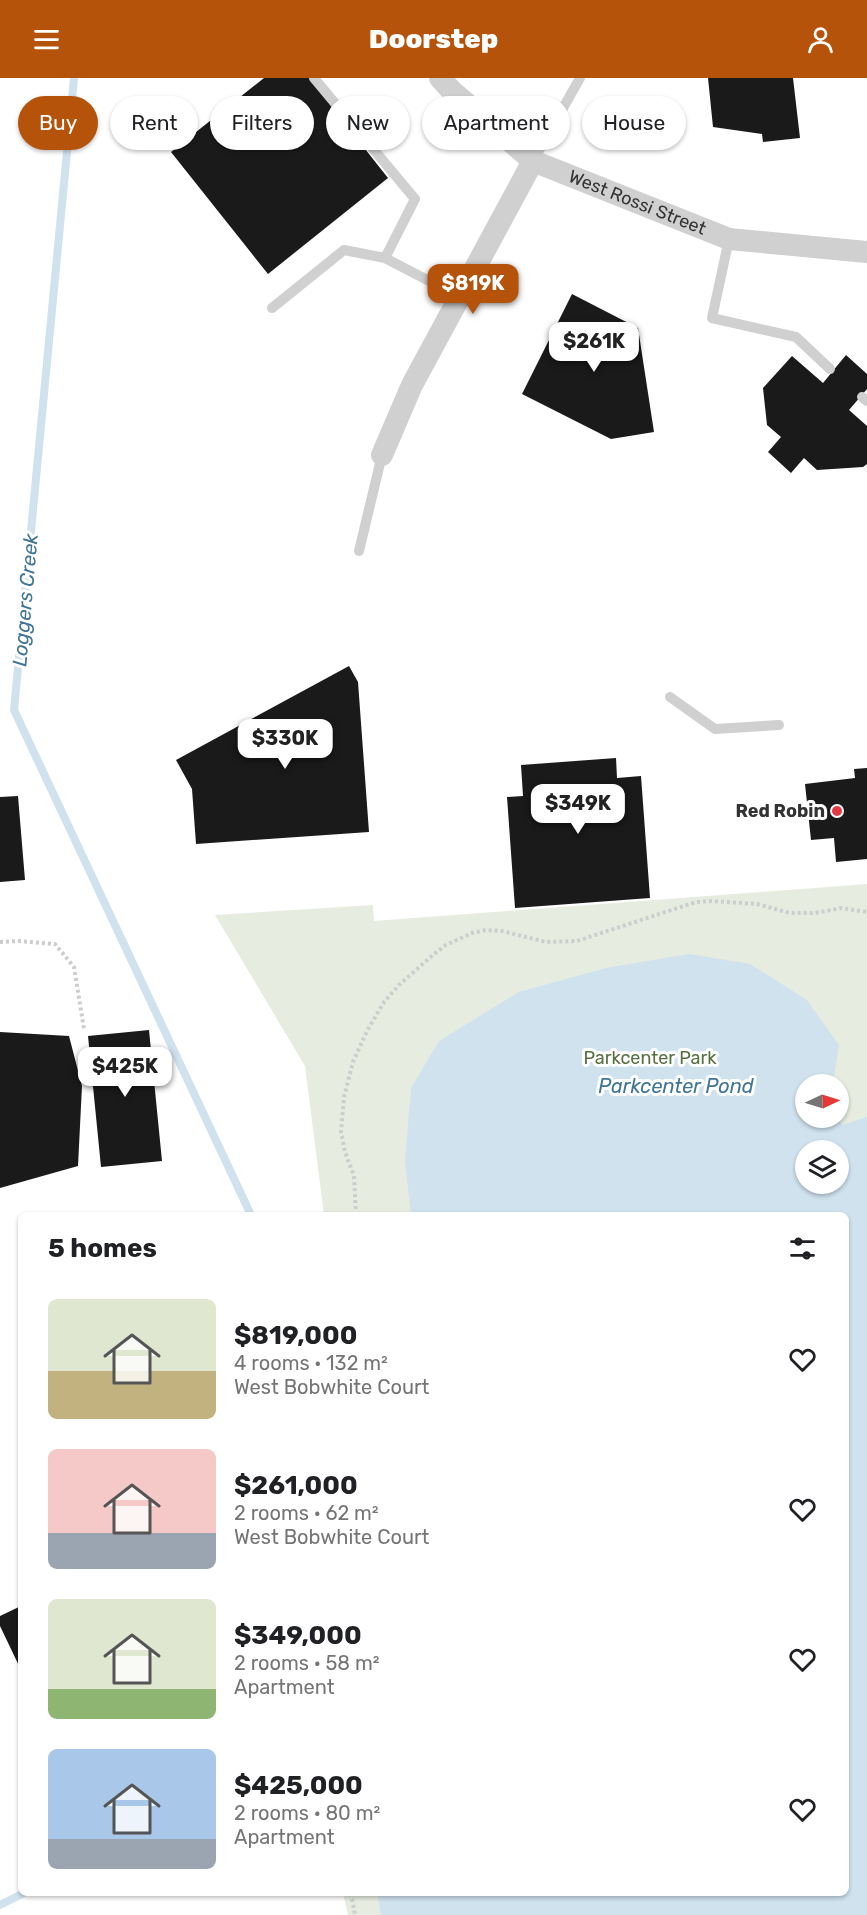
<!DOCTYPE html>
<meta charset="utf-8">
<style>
:root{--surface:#fff;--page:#f6f6f6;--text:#202124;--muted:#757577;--accent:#b45309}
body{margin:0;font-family:Rubik,sans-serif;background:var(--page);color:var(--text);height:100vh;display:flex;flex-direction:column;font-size:22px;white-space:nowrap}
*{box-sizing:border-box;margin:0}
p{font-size:20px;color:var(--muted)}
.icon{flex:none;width:33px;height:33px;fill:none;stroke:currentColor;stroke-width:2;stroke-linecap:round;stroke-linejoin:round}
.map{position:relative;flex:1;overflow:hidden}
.details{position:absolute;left:18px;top:1134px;width:831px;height:684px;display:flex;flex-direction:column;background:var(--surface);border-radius:9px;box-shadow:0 2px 4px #0004}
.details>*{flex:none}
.hud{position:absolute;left:18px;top:18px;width:831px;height:54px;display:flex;gap:12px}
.needle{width:39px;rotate:86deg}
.fabs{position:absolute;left:795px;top:996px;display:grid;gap:12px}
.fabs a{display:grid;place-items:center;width:54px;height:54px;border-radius:50%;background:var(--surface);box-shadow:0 2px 4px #0004;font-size:30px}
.price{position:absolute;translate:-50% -51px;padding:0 14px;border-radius:12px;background:#fff;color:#222;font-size:20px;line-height:39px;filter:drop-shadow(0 2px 3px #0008)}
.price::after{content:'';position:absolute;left:50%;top:36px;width:18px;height:14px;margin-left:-9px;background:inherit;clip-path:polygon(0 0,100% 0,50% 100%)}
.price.active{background:var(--accent);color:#fff}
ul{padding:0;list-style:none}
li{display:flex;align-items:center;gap:18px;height:150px;padding:0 30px}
li span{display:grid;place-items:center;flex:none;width:168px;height:120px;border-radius:9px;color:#555}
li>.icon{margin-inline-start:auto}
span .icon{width:72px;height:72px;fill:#fffc;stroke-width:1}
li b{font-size:26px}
h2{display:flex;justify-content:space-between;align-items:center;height:72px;padding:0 30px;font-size:26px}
.pill{padding:0 21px;border-radius:27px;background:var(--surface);box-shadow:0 2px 4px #0004;font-size:21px;line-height:54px}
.pill.active{background:var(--accent);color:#fff}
header{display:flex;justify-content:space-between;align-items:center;height:78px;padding:0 30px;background:var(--accent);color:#fff;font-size:27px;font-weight:800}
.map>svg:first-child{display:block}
.green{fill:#e6ecdf;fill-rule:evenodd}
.water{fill:#cfe2ee;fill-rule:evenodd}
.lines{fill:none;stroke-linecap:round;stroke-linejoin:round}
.stream{stroke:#cfe2ee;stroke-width:8}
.building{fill:#1a1a1a}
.path{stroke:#cdcdcd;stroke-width:4;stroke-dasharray:3 3;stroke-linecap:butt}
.service{stroke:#d0d0d0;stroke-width:10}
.minor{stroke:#d0d0d0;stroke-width:22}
.poi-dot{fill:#e63946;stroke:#fff;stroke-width:2}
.labels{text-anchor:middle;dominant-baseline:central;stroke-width:6;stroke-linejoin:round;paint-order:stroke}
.street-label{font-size:18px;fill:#333;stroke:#fff}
.poi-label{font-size:18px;font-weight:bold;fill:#333;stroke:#fff;text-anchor:end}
.park-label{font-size:18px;fill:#56703f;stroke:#fff}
.water-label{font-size:20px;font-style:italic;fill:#3f7597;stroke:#fff}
</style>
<header><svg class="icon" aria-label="menu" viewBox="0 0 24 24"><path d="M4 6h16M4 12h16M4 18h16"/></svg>Doorstep<svg class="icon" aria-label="person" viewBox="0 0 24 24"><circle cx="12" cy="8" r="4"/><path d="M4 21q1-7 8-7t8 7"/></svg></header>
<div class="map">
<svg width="867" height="1837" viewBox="0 0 867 1837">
<rect width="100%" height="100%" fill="#fff"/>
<path class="green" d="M867 806V1837H348L343 1815H846V1137H324L305 988 215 837 373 827 374 843ZM806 1006H838V1040H806ZM806 1072H838V1106H806Z"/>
<path class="water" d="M689 876 750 886 807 922 839 967 833 1006H806V1040H838L842 1047 867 1039V1837H381L377 1815H846V1137H411L405 1083 411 1010 439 963 519 914 606 890ZM806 1072H838V1106H806Z"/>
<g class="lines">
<path class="stream" d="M74 0 14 632 251 1137
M0 1827 24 1815"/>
</g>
<path class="building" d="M264 0H309L388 100 268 196 171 74Z
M708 0H793L800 60 763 64 762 56 713 49Z
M572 216 638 250 654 354 611 361 522 316Z
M846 277 867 296V311L849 332 867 348V386L863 389 817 392 804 380 791 395 768 374 781 359 767 347 763 310 792 278 823 305Z
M349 588 358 604 369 754 196 766 192 711 176 682Z
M616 680 617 700 641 698 650 820 515 830 507 719 523 718 521 687Z
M867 690V781L836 784 834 760 811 762 805 706 855 700 854 691Z
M18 718 25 802 0 804V719Z
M149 952 162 1083 101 1089 88 958Z
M0 954 69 958 82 1008 78 1088 0 1110Z
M21 1528V1592L0 1548V1538Z"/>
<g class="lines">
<path class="path" d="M0 864 19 863 55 866 74 889 84 951
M356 1137 354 1098 345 1074 341 1054 344 1019 353 984 367 953 384 924 399 907 434 876 446 867 472 855 486 852 502 853 546 864 577 863 696 824 711 823 757 826 790 835H815L841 830 867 834
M351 1815 355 1837"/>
<path class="service" d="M314 0 415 121 385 180
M533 83 580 0
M729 161 712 240 796 259 830 291
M272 230 344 172 385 180 460 219
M862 319 867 323
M359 473 382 377
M670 619 715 651 779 647"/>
<g class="minor">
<path id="s1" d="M440 0 451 12 533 83 729 161 867 174"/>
<path d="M382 377 412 307 533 83"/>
</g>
</g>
<circle class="poi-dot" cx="837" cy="733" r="6"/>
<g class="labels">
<g class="street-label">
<text stroke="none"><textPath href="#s1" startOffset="237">West Rossi Street</textPath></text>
</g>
<g class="poi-label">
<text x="825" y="733">Red Robin</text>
</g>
<g class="park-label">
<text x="650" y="980">Parkcenter Park</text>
</g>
<g class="water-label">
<text transform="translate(25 522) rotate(-85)">Loggers Creek</text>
<text x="676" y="1008">Parkcenter Pond</text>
</g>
</g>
</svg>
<div class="fabs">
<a><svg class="needle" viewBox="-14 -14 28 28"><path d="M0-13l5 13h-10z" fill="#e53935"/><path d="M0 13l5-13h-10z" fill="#757577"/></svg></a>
<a><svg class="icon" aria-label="layers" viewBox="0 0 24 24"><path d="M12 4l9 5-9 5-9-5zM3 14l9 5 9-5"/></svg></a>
</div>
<b class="price active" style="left:473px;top:237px">$819K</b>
<b class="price" style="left:594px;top:295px">$261K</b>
<b class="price" style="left:285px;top:692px">$330K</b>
<b class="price" style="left:578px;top:757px">$349K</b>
<b class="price" style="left:125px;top:1020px">$425K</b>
<div class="hud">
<a class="pill active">Buy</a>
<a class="pill">Rent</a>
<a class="pill">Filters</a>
<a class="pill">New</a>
<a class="pill">Apartment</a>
<a class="pill">House</a>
</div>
<section class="details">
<h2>5 homes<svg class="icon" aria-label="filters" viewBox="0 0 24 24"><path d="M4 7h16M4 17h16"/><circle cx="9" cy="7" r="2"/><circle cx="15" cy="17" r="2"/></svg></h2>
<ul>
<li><span style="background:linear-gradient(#dfe7d0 60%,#c2b280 0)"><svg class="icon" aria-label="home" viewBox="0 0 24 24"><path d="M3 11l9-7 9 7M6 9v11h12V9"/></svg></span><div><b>$819,000</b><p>4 rooms · 132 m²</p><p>West Bobwhite Court</p></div><svg class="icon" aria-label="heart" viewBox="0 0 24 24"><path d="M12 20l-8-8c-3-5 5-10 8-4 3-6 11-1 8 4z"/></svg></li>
<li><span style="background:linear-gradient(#f6c9c9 70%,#9aa5b1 0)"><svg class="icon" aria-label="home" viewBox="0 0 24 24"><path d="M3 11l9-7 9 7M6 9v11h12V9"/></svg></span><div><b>$261,000</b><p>2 rooms · 62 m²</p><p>West Bobwhite Court</p></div><svg class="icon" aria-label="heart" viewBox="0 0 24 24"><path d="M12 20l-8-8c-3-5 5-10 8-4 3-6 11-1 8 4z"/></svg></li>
<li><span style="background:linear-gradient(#dfe7d0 75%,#8fb573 0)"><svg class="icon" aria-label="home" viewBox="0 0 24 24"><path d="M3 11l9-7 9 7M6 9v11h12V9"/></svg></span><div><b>$349,000</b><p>2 rooms · 58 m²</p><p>Apartment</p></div><svg class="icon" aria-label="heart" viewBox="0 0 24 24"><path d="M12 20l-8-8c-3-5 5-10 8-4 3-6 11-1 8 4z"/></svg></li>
<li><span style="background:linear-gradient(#a9c7e8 75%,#9aa5b1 0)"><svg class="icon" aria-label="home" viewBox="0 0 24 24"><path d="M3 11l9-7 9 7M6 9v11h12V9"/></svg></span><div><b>$425,000</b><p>2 rooms · 80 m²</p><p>Apartment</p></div><svg class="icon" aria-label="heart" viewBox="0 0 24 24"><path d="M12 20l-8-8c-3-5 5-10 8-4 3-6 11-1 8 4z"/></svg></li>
</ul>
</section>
</div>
